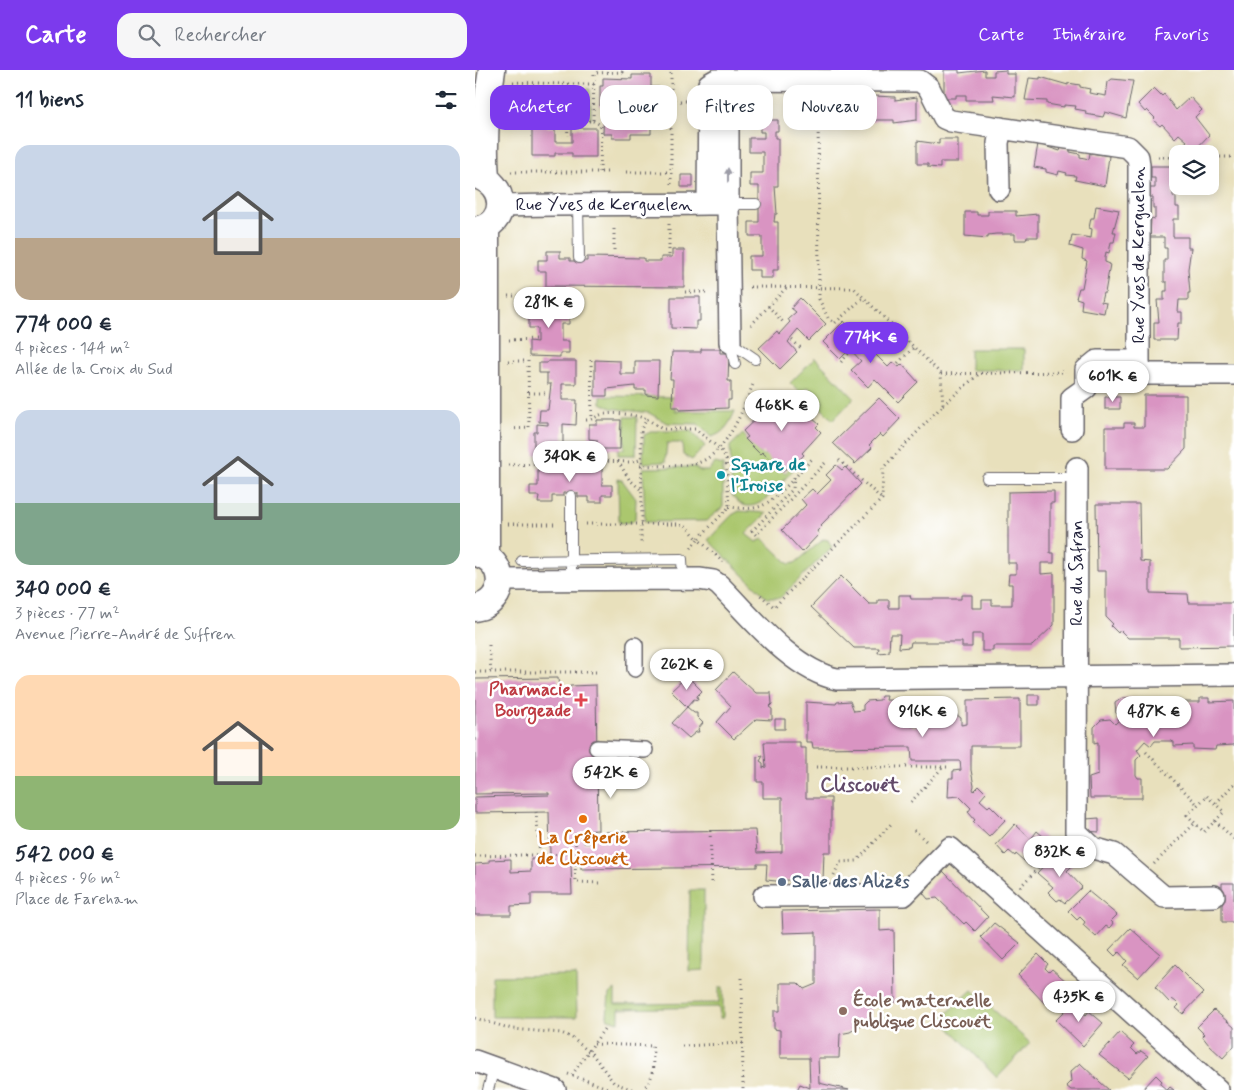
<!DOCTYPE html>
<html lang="fr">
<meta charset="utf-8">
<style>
:root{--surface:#fff;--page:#f6f6f7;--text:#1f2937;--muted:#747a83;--accent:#7c3aed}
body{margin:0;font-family:Mynerve,sans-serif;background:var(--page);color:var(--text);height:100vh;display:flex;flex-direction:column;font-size:19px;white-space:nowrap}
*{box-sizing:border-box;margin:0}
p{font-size:16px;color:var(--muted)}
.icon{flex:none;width:28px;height:28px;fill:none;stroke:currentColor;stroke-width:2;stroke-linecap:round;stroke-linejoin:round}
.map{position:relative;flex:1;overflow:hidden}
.panel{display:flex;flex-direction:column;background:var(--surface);width:475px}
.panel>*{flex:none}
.hud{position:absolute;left:15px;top:15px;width:475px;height:45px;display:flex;gap:10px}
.tools{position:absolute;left:694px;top:75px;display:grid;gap:10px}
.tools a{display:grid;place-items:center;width:50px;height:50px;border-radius:10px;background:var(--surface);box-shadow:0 2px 12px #0003;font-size:25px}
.price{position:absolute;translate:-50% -42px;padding:0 11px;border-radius:18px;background:#fff;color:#222;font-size:16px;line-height:32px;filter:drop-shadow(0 1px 2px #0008)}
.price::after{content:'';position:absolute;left:50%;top:30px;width:15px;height:11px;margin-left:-8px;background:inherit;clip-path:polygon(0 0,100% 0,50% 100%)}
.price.selected{background:var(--accent);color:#fff}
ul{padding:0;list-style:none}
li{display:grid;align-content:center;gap:10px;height:265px;padding:0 15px}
li span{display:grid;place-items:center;height:155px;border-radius:15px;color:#555}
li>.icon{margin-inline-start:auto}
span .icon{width:90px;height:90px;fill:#fffc;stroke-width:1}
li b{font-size:21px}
h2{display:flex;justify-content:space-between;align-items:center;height:60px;padding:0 15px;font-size:21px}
.pill{padding:0 18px;border-radius:15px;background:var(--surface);box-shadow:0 2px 12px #0003;font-size:18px;line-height:45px}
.pill.selected{background:var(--accent);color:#fff}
header{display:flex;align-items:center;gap:30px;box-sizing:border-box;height:70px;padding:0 25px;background:var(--accent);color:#fff}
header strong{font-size:24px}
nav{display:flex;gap:28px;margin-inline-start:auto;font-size:18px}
.search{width:350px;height:45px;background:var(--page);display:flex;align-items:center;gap:12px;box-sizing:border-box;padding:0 18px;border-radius:15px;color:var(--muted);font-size:19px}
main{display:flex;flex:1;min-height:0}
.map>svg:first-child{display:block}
.green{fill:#abc76e;stroke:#667454}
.building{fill:#d994c2}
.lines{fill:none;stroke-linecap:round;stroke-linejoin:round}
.service-casing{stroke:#676468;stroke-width:12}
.pedestrian-casing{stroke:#676468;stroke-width:18}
.minor-casing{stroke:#676468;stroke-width:24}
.tertiary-casing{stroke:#676468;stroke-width:29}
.path{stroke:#676468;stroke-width:3;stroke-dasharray:1 4;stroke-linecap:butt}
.service{stroke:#fff;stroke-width:10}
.pedestrian{stroke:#fff;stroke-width:15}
.minor{stroke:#fff;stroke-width:21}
.tertiary{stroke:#fff;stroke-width:26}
.oneway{fill:#9c9ca7}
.culture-dot{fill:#0f9aa8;stroke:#fff;stroke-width:2}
.health-dot{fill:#e0444e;stroke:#fff;stroke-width:2}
.food-dot{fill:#e8710a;stroke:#fff;stroke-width:2}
.service-dot{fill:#5c6f8a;stroke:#fff;stroke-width:2}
.education-dot{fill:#8d6e63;stroke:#fff;stroke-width:2}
.labels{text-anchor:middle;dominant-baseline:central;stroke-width:5;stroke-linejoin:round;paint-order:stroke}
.street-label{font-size:18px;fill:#22223b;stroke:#fff}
.culture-label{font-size:18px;font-weight:bold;fill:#0d838f;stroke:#fff;text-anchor:start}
.health-label{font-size:18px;font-weight:bold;fill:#be3a42;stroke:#fff;text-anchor:end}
.food-label{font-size:18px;font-weight:bold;fill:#c56008;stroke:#fff}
.service-label{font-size:18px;font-weight:bold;fill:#4e5e75;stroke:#fff;text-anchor:start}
.education-label{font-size:18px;font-weight:bold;fill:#785e54;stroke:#fff;text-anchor:start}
.quarter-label{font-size:20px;font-weight:bold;fill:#624a6a;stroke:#fff}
</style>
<header>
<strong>Carte</strong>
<div class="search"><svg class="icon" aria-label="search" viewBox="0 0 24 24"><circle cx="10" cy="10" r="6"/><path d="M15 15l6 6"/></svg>Rechercher</div>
<nav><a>Carte</a><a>Itinéraire</a><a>Favoris</a></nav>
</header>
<main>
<section class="panel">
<h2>11 biens<svg class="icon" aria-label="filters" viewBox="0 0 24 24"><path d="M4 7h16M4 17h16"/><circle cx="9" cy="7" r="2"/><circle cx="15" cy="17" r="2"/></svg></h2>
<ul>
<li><span style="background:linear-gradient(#c9d6e8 60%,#b9a48a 0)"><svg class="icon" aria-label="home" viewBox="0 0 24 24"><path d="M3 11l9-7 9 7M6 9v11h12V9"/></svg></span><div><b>774 000 €</b><p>4 pièces · 144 m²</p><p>Allée de la Croix du Sud</p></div></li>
<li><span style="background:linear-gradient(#c9d6e8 60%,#7fa58c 0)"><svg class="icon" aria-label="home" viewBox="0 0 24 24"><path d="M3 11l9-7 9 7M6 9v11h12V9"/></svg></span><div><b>340 000 €</b><p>3 pièces · 77 m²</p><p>Avenue Pierre-André de Suffren</p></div></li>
<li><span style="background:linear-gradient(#ffd9b3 65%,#8fb573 0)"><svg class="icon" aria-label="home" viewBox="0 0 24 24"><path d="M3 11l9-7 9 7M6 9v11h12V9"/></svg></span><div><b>542 000 €</b><p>4 pièces · 96 m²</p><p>Place de Fareham</p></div></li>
</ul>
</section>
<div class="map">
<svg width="759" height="1020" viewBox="0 0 759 1020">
<rect width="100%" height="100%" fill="#fff"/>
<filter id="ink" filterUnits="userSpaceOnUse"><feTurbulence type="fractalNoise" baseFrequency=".02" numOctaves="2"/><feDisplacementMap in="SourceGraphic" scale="10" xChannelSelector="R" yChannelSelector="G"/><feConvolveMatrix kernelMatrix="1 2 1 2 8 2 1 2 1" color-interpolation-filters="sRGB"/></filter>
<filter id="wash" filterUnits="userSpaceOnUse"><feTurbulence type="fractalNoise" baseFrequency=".0096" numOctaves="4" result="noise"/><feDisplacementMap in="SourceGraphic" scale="20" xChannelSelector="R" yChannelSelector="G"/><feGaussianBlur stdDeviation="1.12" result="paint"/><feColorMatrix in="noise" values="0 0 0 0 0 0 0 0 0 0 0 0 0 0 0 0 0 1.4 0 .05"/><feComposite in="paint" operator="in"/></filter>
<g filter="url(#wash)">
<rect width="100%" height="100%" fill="#e8e0bc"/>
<path class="green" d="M90 19H115L116 47H91Z
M495 279H549V300H495Z
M340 288 379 328 358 350 344 336 348 332 333 317 326 323 315 313Z
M126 326 200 327V341H260C255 353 249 364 236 367L223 354 192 353 174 343 136 338 126 333Z
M150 347H162L161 385H143V379H149Z
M178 361H216L230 376 217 390 208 385 207 373H192L190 392 168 393 169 365Z
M268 364 287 386 290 384 310 403 315 398 318 400C307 411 290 437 273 436 266 436 261 430 257 425L255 376Z
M240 393 248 395V437L231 451 170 452 168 398 219 397 225 401H233Z
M143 409 147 410 161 429 160 449 157 452 144 453Z
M264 441 292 443 271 464 281 472 288 469 314 494 320 493 349 469 353 470 357 477 305 528H292L233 470 257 445Z
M215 820H229V900L214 901Z
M101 905 102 947H17V906Z
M244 917H248V948H245L244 937 144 939V952L133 949 132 946 134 924 140 919V934L244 933Z
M497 920 555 973 522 1008 466 949Z"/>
<g id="blocks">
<path class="building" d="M469 0H484V3L510 0V6H519V1L531 0V4H540V27L518 25 519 30H491V25H481V28H469Z
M157 5H176V17H184L187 57 176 56V64H156V68H137V64H128L129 36H125V16H128V8L157 9Z
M565 7 593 15V13L605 15V17L615 19 614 23 631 26 633 12 637 9 658 11 651 48 630 42 628 47 610 44 611 41 600 39 601 36 589 35V37L572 34V31L550 30 554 8 565 9Z
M679 18 687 26 689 24 701 40 715 27 727 40 720 47 734 65 718 82 709 74 712 71 704 64 700 68 687 54 685 56 678 50 680 48 672 40 670 42 663 34Z
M346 23H356L357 29H367V26H388V29H399V26L420 27V30L442 27V50L419 53V50H400V52L367 49V53H356V47H346Z
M68 25 83 26 82 49H72V57H80V72H97V58H121V87H97V83H80V86H57V48H54V32H68Z
M285 50H303V61H300V68H303V116H300L302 144H300L299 152H303V200H298V208H285V200H274V186H287V166H274V152H284V116H275V103H288V82H274V68H289V62H285Z
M464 69H483V92H465V98L453 97V94H442V71L464 74Z
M563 74 585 81 586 78 595 80V82L605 84V87L614 89 615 83 634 86 630 116 600 110 601 106 591 105 592 103 584 101 583 105 571 102V99L559 97Z
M676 96H700L703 119H698V127H701V137H704V149H698V167H713V178H716L713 199 715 223H713V230H704L703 242H707V253H703L702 270H679V252H684L682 230H689V221H692V212H689V190H692V178H689V167H675L676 148 680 149V138H678V127H674V118H680V108H676Z
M206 105H218V117H206Z
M621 136 644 140 638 162H641L639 172H636L634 183 631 182 630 188V192L635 194 630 223H628L626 232 631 233 629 243 606 239 607 230 601 228 604 218H607L612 191 607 189 608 180 595 176 597 165 616 168 617 159 614 158 616 148H619Z
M513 141H541V146L563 144V167H552L551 170H540V164H521L513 165V168L490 166V142H502V145H513Z
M197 180H209V217L71 216V201H63V190H72V181H85V188H95V191H112V187L169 188V191H186V187H197Z
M196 227H225V251H221V259L196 258Z
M62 228 86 229V242H94V254H86V271H94V283H85V287L54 286V271L62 272V258H54V242H62Z
M325 228 351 254 334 271 323 260 313 272 322 282 305 299 284 278 302 261 304 264 315 252 313 249 321 242 316 238Z
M369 251 385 268 382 271 394 283 396 280 413 297 418 292 424 297 427 294 443 312 423 332 400 309 393 317 376 300 386 291 375 279 365 289 348 272Z
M226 279H245V283H254L253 311H256V330H253V338L204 340V337H197L198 309H195L197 282H226Z
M120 290 145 291V304H160V291H184L183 326 171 325V320H160V316L132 319V326H120Z
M73 291H101V314H87V330H102L101 355 88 354V385H59V362H62V354L73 355V352H64L65 340H73L76 314H72V303H64V293H72Z
M307 323 344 354 341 357 346 362 327 383 329 385 315 398 313 396 308 402 287 382 285 384 270 369 273 367 268 361 288 342 287 339 300 326 302 328Z
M669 325H711V379L692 399H630V357H649V353H659V357H669Z
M630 327H645V339H630Z
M404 328 425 349 408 367 405 364 394 375 397 378 380 394 358 373Z
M122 350H146L145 379H122V370L114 369V354H122Z
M361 395 367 400 370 397 386 414 346 455 347 456 342 461 344 464 327 482 307 460 331 435 326 429 337 419 342 424 356 410 351 405Z
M63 397H127V415H137V425H127V432H114V427H103V423H88V426H77V433H63L64 426H55V416H63Z
M579 421V433H575V483H579V493H566V504L579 503V555L557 576H518V581H507V564H497V577H487V572H436L435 577 424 578 425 564H415L414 582 403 583 404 578H379L336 537 366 506 394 534H403V530H414V538H424V525H435L436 529H486V525H497V538H507V530H517V535H537V514H533L534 504H541V493H533V422Z
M621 434H664L665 491 675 492V523L713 524 714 533H759V576L704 577V568H653L645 560 643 563 636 556 638 554 631 547V501H622Z
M258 602 281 623H296L297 634 294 637 297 639V650L281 649 259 669 242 652 256 636 241 620Z
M212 606 227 621 222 626 223 630 219 629 212 637 196 621Z
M83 608 84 619H95V616L121 615 123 760 109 761V773H117V769H128V762L280 760 282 783 307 782V728H288V712H282V687L288 686 285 691 288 693V698L291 697 289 672H325V678H331V728H356V782H349L348 810 336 812 311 810V812L291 810 292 794H282V797L106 799V794H96L97 824H56V835L36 836V845H0V794L14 793V790L36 789V802L56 801V789H75V784L74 742 0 743V727L74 725V723L0 724V609Z
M553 625H564V635H553Z
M406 626H412L411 630 435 631 436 656H441V648L444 645H460V637H466V645H482L486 648V655L492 654V630L545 629V676H496V700L499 716 498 719 499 721 504 716 511 723 505 730 513 737 515 735 530 750 514 767 498 752 500 750 493 742 496 738 484 726 473 727 474 708H478V701L486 700 485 691H437L436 677 338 678 337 672H331V632L361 634 362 632 375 631 379 641 388 640V635L392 631 405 630Z
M647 628H664V632H725V628H734V632L759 631V675L741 676 740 680 718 679V675L699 676V672L696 671H680L676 676 670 671 662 680 666 685 661 690V705L663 708H667V728H615L614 708 623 705V672L619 673V657L626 650 635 649 640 654 643 651 646 647 641 643 640 633Z
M212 637 219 643H222V647L228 653 223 659 224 662H221L214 668 197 653Z
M300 649H310V659H300Z
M624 748V762L611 761V749Z
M540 754 556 769 562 761 577 774 556 797 541 784 540 786 534 781 530 785 521 775Z
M583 780 598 795 592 801 607 817 590 833 585 829 582 831 573 822 578 817 562 803Z
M468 801 513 847 500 861 491 852 489 854 462 828 453 829 448 823Z
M747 813H759V852H747Z
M613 821 642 845 636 851 638 853 636 856 634 858 631 856 621 867 608 855 610 852 605 847 602 850 593 841Z
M405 839V861L419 860 420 933H395V943L391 952 375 962 365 964 364 988H343L344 1013 374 1020H322L325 1014 335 1018 334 988H305V960L299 959V941H305V913H323L329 919 341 914V862L308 863 307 841Z
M519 853 545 873 528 890 506 867Z
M655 858 685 884 663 908 648 895 652 891 644 882 640 886 634 880Z
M563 884 573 894 570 898 574 902 577 899 592 912 570 934 543 905Z
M700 895 728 923 708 944 701 938 704 935 701 932 697 929 694 932 680 917Z
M601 930 607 935 604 938 611 945 614 941 628 953 608 976 581 950Z
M739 940 759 957V976L748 988 734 975 727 966 729 964 722 957Z
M645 962 659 975 656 978 662 984 666 981 673 986 653 1008 624 985Z
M605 993 625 1012 634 1020H596L591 1016 596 1011 595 1002Z
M681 1005 687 1011 685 1014 692 1020 695 1017 699 1020H667Z"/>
</g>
</g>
<g filter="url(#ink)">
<use href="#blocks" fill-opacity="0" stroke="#676468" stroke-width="1"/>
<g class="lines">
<defs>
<path id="service" d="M253 134H281
M103 135 104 188
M255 272 280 289
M255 272 260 294
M512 408H602
M96 426V510
M47 491 207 489 208 509
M13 1020 19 998"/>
<path id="pedestrian" d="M160 575V599
M122 678 170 680"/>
<path id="minor" d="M253 10 445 11 454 18 469 48 476 51 653 77 663 87 664 95V299L670 304H759
M524 119 523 73 526 58
M253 134 255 272
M26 136C95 134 164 135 233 134H253V10H241L234 14 233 134
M597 359V328L611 318V300L622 291H664
M602 398 601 762 618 778 639 784 689 827 739 826
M26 510 224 509 238 511 244 515C276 547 317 600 362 609L759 605
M289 826 429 825 475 778 743 1020
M0 991 80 1020"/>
<path id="tertiary" d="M0 105C33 113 34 155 0 160
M11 108C8 71 11 36 17 0
M11 157V486
M0 483C33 489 33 533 0 538"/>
</defs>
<use href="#service" class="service-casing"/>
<use href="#pedestrian" class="pedestrian-casing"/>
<use href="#minor" class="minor-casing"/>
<use href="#tertiary" class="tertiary-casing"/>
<path class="path" d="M38 12 87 14
M119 14H87L88 51H118L119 3 147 2 148 0
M343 29 344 229 353 248 360 253 389 227
M190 31H214
M92 51 93 66
M118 51 126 55 125 102
M683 87H702
M735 87H759
M36 102H196
M196 114V0
M139 154V183
M194 154V186
M275 217 379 218 466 304 468 335 408 398 407 429 299 537 283 523
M210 222H234
M33 226H69
M293 236 308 252
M276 255 312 217
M34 270 61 269
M317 270 327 279
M116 290 117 350
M33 291H53L54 358 33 359
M366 292 374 283
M423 293 438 278
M466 304 591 302
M54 323H74
M468 335 505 303
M111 350C119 350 123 344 130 344 143 342 160 345 172 349
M364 390 407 429
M123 391 157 392 165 390
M143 391 154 409 165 419
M33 395 69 394
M165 396C182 395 202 397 219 394 250 387 268 341 278 314
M319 407 318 419 277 461 281 465 352 391
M254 437C264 438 276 440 286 436 302 430 325 401 338 388
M33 454H82
M111 454H209L223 469 254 437 251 388 245 379 220 359H187L172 349 166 359 167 452 166 458V475
M216 478 223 469 248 492
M14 575 16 602
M0 602H121
M671 682 723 735
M341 697H476
M732 726 749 742 729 762 712 745Z
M436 732 468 697
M741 733 759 714
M61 742 65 784
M740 751 759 769
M439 760 452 772
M235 761 237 812
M0 786 101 784 100 765H121L125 761
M100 794 101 812 126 813
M679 794 720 753
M359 805 365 792 382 791 416 754
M545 817 586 774
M267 908 268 1020
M0 948 37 959 86 963 96 967 118 985 139 1013 159 1020
M119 974 178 976C177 991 181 1010 168 1018
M207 976 268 973
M93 1004 138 1020
M97 1005 129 959"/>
<use href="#service" class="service"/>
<use href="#pedestrian" class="pedestrian"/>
<use href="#minor" class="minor"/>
<use href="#tertiary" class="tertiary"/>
</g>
<defs><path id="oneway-solid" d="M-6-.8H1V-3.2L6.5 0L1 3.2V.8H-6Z" transform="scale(1.25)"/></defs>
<use class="oneway" href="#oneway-solid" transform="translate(253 105) rotate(-90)"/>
</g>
<circle class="culture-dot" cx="246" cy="405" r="5"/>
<path class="health-dot" d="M103.5 622.5h5v5h5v5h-5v5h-5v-5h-5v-5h5z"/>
<circle class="food-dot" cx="108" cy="749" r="5"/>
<circle class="service-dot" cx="307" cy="812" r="5"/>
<circle class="education-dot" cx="368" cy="941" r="5"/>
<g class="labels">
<g class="street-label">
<text x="129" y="135">Rue Yves de Kerguelen</text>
<text transform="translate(664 185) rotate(-90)">Rue Yves de Kerguelen</text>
<text transform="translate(602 503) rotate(-90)">Rue du Safran</text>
</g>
<g class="culture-label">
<text x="256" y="395">Square de<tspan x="256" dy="21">l'Iroise</tspan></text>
</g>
<g class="health-label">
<text x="96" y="620">Pharmacie<tspan x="96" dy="21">Bourgeade</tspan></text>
</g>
<g class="food-label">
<text x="108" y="768">La Crêperie<tspan x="108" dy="21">de Cliscouët</tspan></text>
</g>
<g class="service-label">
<text x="317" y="812">Salle des Alizés</text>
</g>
<g class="education-label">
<text x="378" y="931">École maternelle<tspan x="378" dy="21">publique Cliscouët</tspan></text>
</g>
<g class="quarter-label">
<text x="385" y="715">Cliscouët</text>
</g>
</g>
</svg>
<div class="tools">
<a><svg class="icon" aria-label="layers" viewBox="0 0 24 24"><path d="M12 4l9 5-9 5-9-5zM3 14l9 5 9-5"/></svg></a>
</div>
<b class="price" style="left:74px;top:259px">281K €</b>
<b class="price selected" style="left:396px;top:294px">774K €</b>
<b class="price" style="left:638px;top:333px">601K €</b>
<b class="price" style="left:307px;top:362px">468K €</b>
<b class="price" style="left:95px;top:413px">340K €</b>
<b class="price" style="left:212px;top:621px">262K €</b>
<b class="price" style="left:448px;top:668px">916K €</b>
<b class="price" style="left:679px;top:668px">487K €</b>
<b class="price" style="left:136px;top:729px">542K €</b>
<b class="price" style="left:585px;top:808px">832K €</b>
<b class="price" style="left:604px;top:953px">435K €</b>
<div class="hud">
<a class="pill selected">Acheter</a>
<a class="pill">Louer</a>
<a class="pill">Filtres</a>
<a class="pill">Nouveau</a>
</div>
</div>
</main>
